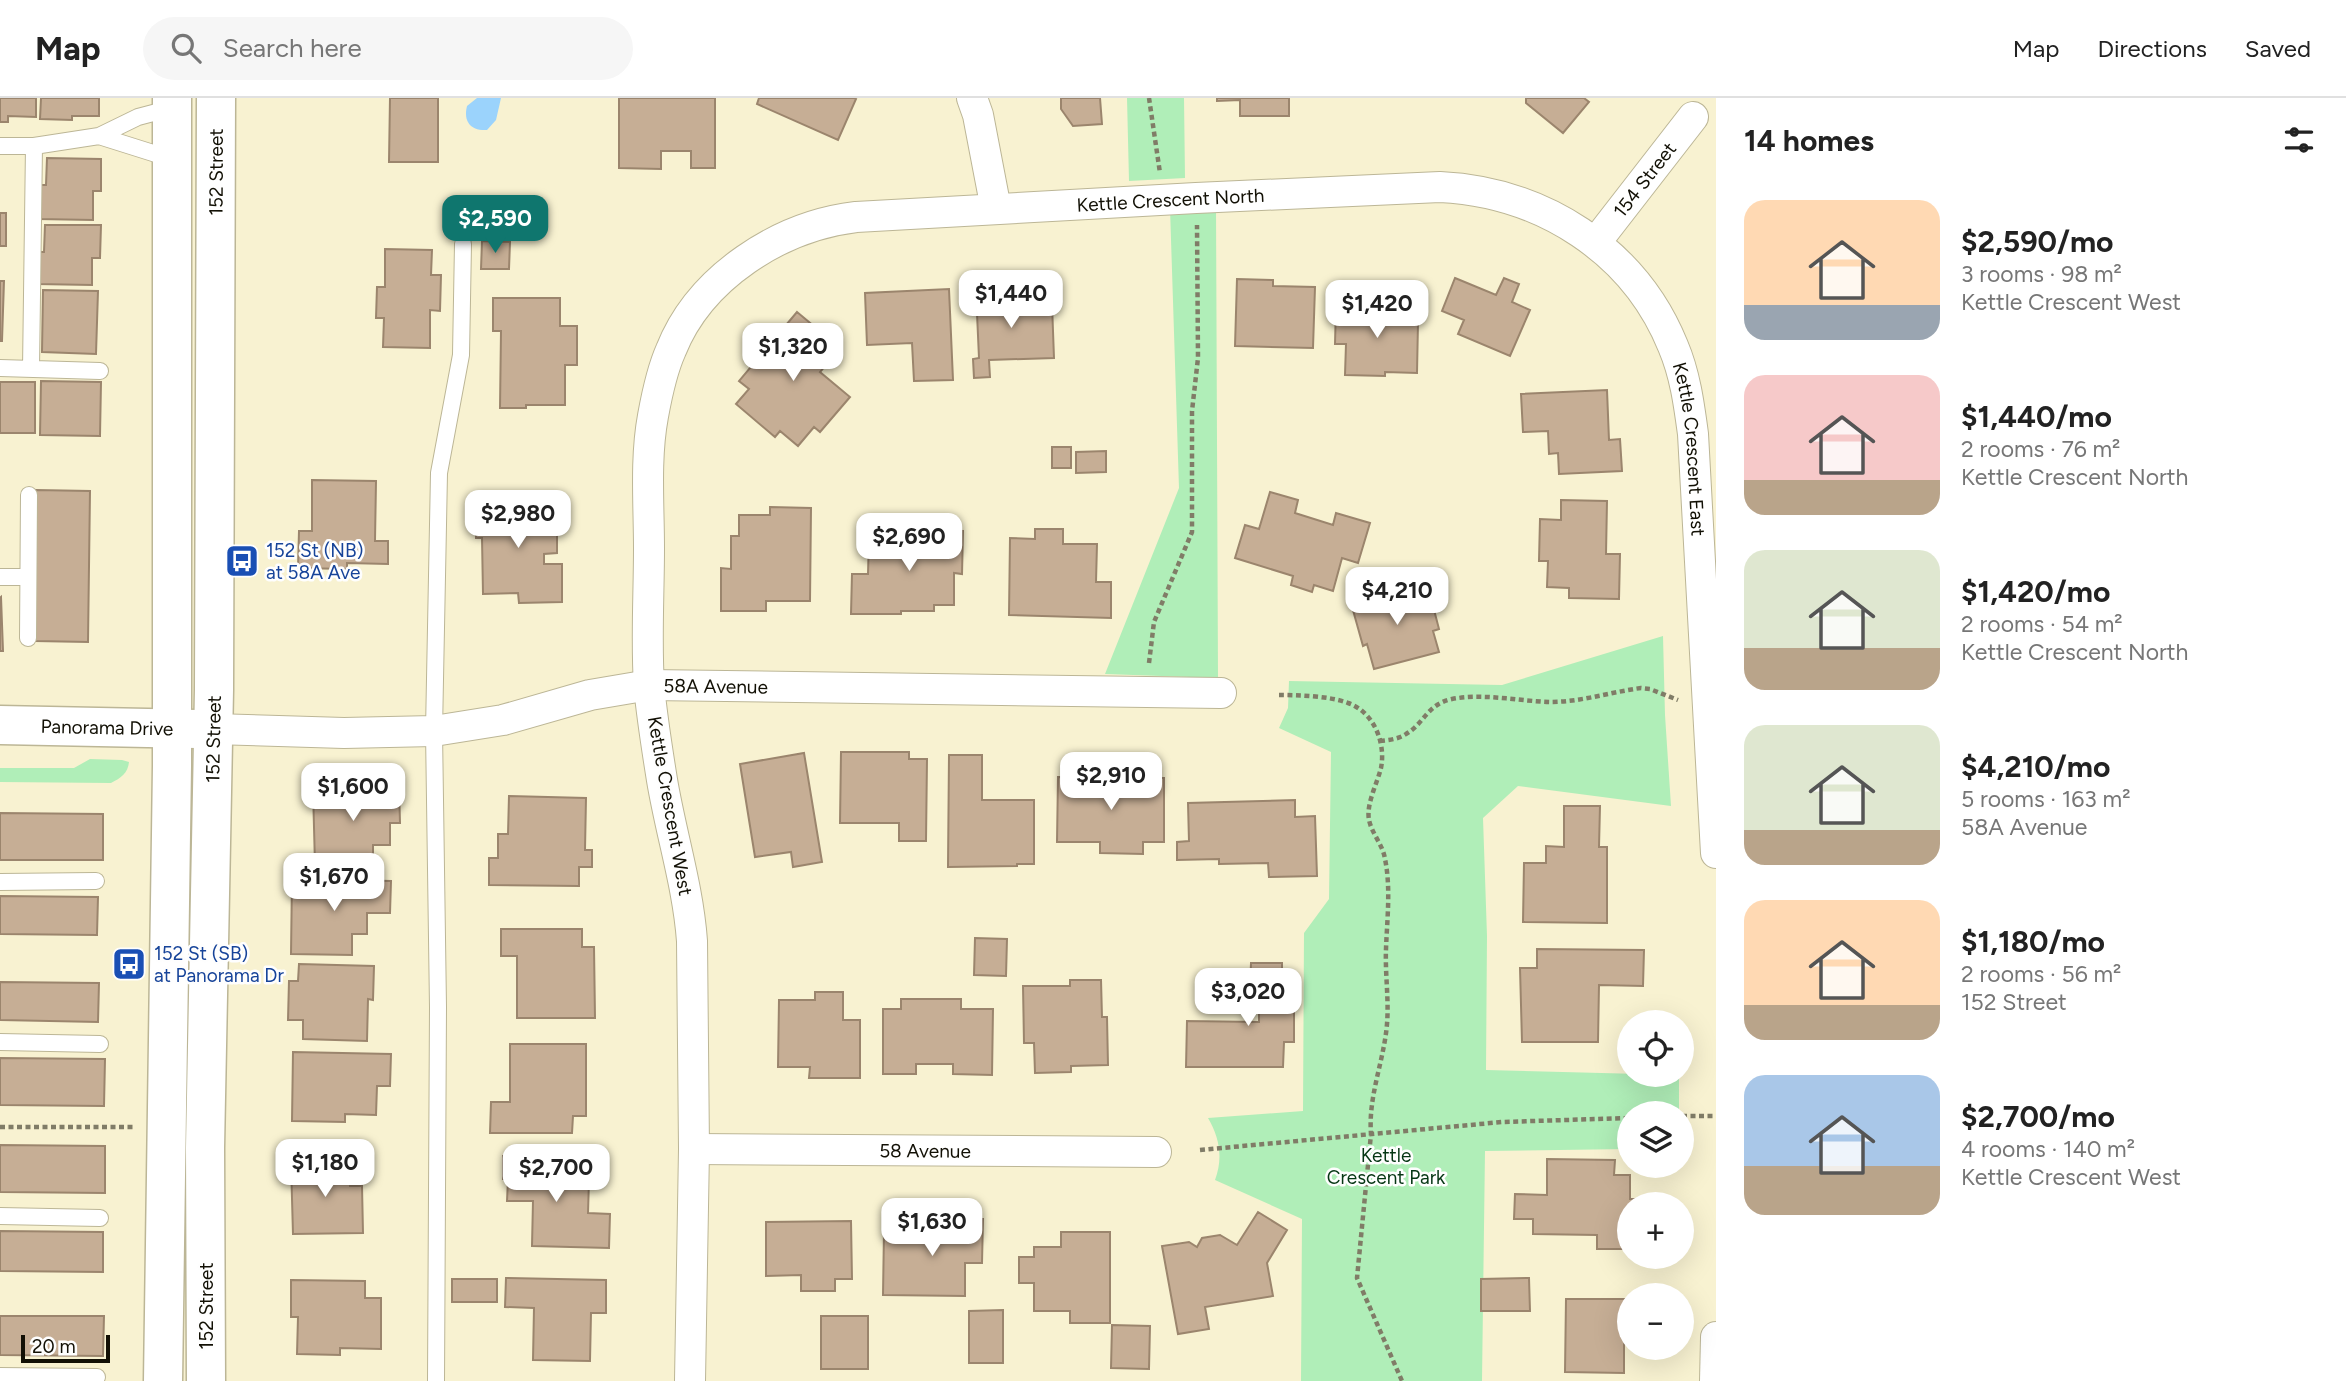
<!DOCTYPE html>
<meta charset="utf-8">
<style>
:root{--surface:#fff;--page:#f6f6f6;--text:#222;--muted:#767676;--line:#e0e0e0;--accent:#0f766e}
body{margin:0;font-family:Figtree,sans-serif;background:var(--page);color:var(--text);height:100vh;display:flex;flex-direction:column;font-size:26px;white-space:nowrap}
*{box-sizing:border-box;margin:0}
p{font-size:23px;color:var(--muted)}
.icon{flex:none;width:38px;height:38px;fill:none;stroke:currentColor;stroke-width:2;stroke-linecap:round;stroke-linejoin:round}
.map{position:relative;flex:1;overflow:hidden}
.details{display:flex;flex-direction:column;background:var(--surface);width:630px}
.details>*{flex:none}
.fabs{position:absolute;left:1617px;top:912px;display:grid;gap:14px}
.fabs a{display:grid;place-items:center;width:77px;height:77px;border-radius:50%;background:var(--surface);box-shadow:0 7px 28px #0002;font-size:35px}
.scale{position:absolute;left:21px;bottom:18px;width:89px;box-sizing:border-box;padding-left:7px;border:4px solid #121005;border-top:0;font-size:19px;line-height:24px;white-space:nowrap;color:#121005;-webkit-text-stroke:5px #fefefe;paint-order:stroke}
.price{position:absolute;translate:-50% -60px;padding:0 16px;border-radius:14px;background:#fff;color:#222;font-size:23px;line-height:46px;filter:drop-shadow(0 2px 4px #0008)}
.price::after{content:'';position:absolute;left:50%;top:42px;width:21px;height:16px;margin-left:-10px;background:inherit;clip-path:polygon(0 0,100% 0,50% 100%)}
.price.on{background:var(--accent);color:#fff}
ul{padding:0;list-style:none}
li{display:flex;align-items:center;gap:21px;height:175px;padding:0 28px}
li span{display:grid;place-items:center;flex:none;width:196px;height:140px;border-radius:21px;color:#555}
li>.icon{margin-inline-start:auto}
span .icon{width:84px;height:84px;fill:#fffc;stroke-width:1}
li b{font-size:30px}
h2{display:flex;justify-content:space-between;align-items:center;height:84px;padding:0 28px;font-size:30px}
header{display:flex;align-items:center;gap:42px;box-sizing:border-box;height:98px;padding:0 35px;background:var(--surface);border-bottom:2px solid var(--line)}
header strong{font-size:33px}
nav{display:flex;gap:38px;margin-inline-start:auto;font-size:24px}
.search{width:490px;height:63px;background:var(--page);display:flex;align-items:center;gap:18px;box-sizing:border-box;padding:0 24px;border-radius:38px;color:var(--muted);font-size:26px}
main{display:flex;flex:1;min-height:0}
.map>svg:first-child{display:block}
.green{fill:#b0eeb8}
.water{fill:#9bd3fc}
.building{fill:#c6ae95;stroke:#9b856d;stroke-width:2}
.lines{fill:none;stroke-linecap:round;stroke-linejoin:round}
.lane-casing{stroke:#bcb696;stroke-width:18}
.street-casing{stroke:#bcb696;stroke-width:32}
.secondary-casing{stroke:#bcb696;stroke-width:41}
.path{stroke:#807c67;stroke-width:4.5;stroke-dasharray:5 3.5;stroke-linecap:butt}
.lane{stroke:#fff;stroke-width:16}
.street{stroke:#fff;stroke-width:30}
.secondary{stroke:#fff;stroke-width:38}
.labels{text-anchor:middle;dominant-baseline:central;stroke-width:5;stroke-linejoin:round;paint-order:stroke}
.street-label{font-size:19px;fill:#121005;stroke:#fefefe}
.transit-label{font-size:19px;fill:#164399;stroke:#fefefe;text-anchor:start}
.park-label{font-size:19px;fill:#053613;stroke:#fefefe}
</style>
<header>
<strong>Map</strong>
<div class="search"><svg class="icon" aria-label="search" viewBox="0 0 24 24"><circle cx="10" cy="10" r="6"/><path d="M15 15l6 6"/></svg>Search here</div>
<nav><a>Map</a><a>Directions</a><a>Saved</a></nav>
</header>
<main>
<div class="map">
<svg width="1716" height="1283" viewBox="0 0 1716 1283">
<rect width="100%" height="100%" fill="#f8f2d1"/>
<path class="green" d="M1127 0H1184L1185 80 1129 83Z
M1216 107 1218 580 1105 576 1179 390 1170 110Z
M1663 538 1665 617 1671 708 1518 688 1483 720 1487 838 1486 972 1679 977V1015H1629V1051L1485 1053 1482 1283H1301L1302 1121 1215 1082C1223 1061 1220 1040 1208 1020L1303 1013 1304 835 1329 801 1331 654 1279 630 1288 610 1289 583 1502 587Z
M90 661 122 662 129 664C128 675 121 680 111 685L0 684V670H74Z"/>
<path class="water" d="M477 0H501L496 22 487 32C471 33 463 24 467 8Z"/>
<path class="building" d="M0 0H36V19L8 18V24H0Z
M41 0H99V18H72V22L40 21Z
M390 0H438V64H389Z
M619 0H715V70H691V53H661V71L619 70Z
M759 0H854L856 1 838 42 757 6Z
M1061 0H1100L1102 26 1073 28 1061 11Z
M1217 0H1289V18H1240V2L1217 3Z
M1526 0H1584L1589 4 1563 35 1526 5Z
M47 60 101 61V93H93V122L38 121 39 87H46Z
M0 115H6V148H0Z
M45 127H101L100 160H92V187L37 186V154H44Z
M482 143 510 144 509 171H481Z
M385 151 432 152 431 177H441L440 213 430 212V250L383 249 384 220H376L377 189H385Z
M1455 180 1496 197 1504 180 1519 186 1512 204 1530 212 1510 258 1458 236 1464 222 1442 213Z
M1237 181 1273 182V188L1315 189 1313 250 1235 248Z
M0 183H4L2 243H0Z
M949 191 953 282 914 283 912 245 867 247 865 195Z
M43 192 98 193 96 256 42 254Z
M1014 192V208L1052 206 1054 260 989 262 990 279 974 280 973 261 979 260 976 193Z
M493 200H560V228H577V267H565V307H526V310H500L501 233H493Z
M1336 208 1407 210V224H1418L1417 275 1385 274V278L1345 277 1346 246H1335Z
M797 214 840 250 820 274 850 299 820 334 814 329 798 348 780 333 775 339 736 306 749 291 739 283Z
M41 283 101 284 100 338 40 337Z
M0 284H35V335H0Z
M1607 292 1609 342 1620 341 1622 373 1559 376 1558 355 1549 356 1548 333 1523 334 1521 296Z
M1052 349H1071V370H1052Z
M1106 353V374L1076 375V354Z
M312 382 376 383 375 443H388V466L347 465V471L298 470 299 433H312Z
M36 392 90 393 88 544 35 543Z
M1270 394 1298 402 1295 415 1333 427 1336 415 1370 425 1358 465 1342 460 1333 493 1314 487 1312 494 1291 487 1293 478 1235 460 1245 427 1259 431Z
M515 398V409H550V429H557V455L544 456V466H562V504L519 505 518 495 483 496 482 440H476L475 399Z
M1561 402 1607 403 1606 456H1620L1619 501 1569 500V490L1547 489 1548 463H1539L1540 421 1561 422Z
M770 409 811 410 810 503H766V513H721V470L731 471V438H739V417H770Z
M1035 431H1063V446H1097L1096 484H1111V520L1009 517 1010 440 1035 441Z
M914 432 963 433 962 476 954 475V507H934V513H901V516H851L852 476H868L869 439H914Z
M1417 487 1423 506 1432 504 1439 531 1433 533 1439 554 1374 571 1367 546 1363 548 1351 505Z
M1 499 3 553H0V500Z
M841 654H909V661H927L926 743H899V725H840Z
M804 655 822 764 793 769 791 754 755 759 740 666Z
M949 657H982V702H1034V766H1017V768L948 769Z
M1058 679 1164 680V744H1143V756L1100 755V744H1057Z
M399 689 400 725H390V747H373V766L315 767 313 691Z
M509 698 586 700 585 752H592V769H579V788L489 787V760H498V736H508Z
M1295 702V719L1315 718 1317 778 1269 779 1268 765 1219 766V761L1177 762V744L1189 743 1188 705Z
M1564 708H1600L1599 749H1607V825L1523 824 1524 765H1546V748L1564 749Z
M0 715 103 716V762H0Z
M292 781 391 783 390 815H367V836H352V857L291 856Z
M0 798 98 799 97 837 0 836Z
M501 831H582V849H594L595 920H517V858H501Z
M975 840 1007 841 1006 878 974 877Z
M1537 851 1644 852 1643 888 1599 887 1598 944H1522L1520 870H1537Z
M1251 865H1282V888H1294V944H1284L1283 969H1186L1187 923 1259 924V892H1250Z
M299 866 374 868 373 902 368 901 367 943 303 941V922H288L289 883H298Z
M1070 882H1101L1102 919H1107L1108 967 1071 968V974L1035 975 1034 945H1024L1023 888H1070Z
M0 884 99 885 98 924 0 922Z
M815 894H843V922H860V980H809L810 969H778L779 902H815Z
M901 901H961V911H993L992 977 953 976V966H916V976H883V911H901Z
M510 946H586V1018H573L572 1035H490L491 1004H510Z
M293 954 391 956 390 988H377L376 1017 345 1016V1024L292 1023Z
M0 960 105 961 104 1008 0 1007Z
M0 1047 105 1048V1095L0 1094Z
M503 1058 563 1060 562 1081 589 1082 588 1115 610 1116 609 1150 532 1148 533 1103H507L508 1081H503Z
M1547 1061 1615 1062 1614 1077H1630V1101H1636V1106H1629V1151H1597V1137L1533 1136V1121H1514L1515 1096 1547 1097Z
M349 1063 350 1088H362L363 1135 293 1136 291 1065Z
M1258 1114 1287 1132 1267 1165 1273 1198 1205 1209 1209 1231 1178 1236 1162 1148 1189 1144 1197 1149 1202 1140 1220 1137 1237 1147Z
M922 1120 983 1121 982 1165H965V1198L883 1197 884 1133 922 1134Z
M851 1123 852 1181H835V1193H801V1177L766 1178V1124Z
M0 1133 103 1134V1174L0 1173Z
M1061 1134H1110V1225H1070V1213H1034V1185H1019V1159H1034V1149H1061Z
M506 1180 606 1182V1215H591L590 1263 533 1262 534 1210 505 1209Z
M1529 1180 1530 1213H1481V1181Z
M452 1181H497V1204H452Z
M291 1182 365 1183V1200H381V1251L340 1250V1257L297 1256 298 1219H291Z
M1566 1201H1629V1235H1624V1275L1565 1274Z
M1003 1212V1265H969V1213Z
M0 1218H104L103 1258 0 1257Z
M821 1218H868V1271H821Z
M1112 1227 1150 1228 1149 1271 1111 1270Z"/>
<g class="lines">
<defs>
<path id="lane" d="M99 38 172 61
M0 48H34
M0 270 100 273
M31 271 34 48 99 38 138 19 172 10
M0 479H28
M28 540 29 397
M0 784 96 783
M0 944 100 946
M0 1118 100 1120
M0 1278 97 1279
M436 1283 438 909 434 633 439 375 461 257 463 146"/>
<g id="street">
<path d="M972 0 978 17 996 111"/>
<path id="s1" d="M1596 144 1693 19"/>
<path id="s2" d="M213 631 344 635 434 633 503 622 590 597 649 587 1221 595"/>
<path id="s3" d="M694 1051 1156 1054"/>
<path id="s4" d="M690 1283 694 1051 692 843C688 788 671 736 662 682 657 651 652 619 649 588 646 542 649 496 649 450 649 407 645 361 653 318 657 296 662 272 671 252 700 179 780 128 856 119L1196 100 1440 89C1542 94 1634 152 1673 248 1685 276 1689 306 1693 336L1716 755"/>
<path d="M1715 1283 1716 1239"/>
</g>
<g id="secondary">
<path id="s5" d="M0 627 197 631"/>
<path d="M163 1283 172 668V0"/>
<path id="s6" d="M206 1283 205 1050 214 592 216 0"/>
</g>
</defs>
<use href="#lane" class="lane-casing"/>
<use href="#street" class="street-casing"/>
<use href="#secondary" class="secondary-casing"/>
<path class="path" d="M1149 0 1160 75
M1149 565 1154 524 1192 434V313L1198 260 1197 127
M1279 597C1298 597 1330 598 1348 605 1374 614 1386 645 1381 670 1377 686 1366 706 1369 722 1372 736 1383 747 1385 761 1391 790 1387 822 1386 851 1385 876 1389 901 1387 926 1384 963 1368 998 1371 1036L1357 1180 1402 1283
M1380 643C1389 642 1399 641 1406 636 1424 626 1427 606 1452 601 1484 595 1518 603 1550 604 1581 604 1611 594 1641 590L1650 591 1678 602
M1682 1018H1716
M0 1029H134
M1200 1052 1502 1024 1629 1020"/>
<use href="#lane" class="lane"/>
<use href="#street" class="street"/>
<use href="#secondary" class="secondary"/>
</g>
<defs>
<symbol id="bus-square" viewBox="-11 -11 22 22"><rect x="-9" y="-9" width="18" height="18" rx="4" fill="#1a4fb4" stroke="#fefefe"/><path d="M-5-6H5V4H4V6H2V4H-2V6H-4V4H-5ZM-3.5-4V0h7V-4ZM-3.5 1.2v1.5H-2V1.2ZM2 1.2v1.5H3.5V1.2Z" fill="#fff"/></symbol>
</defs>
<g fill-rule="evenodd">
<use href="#bus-square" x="223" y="444" width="38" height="38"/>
<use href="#bus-square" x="110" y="847" width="38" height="38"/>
</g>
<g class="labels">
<g class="street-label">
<text stroke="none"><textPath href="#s6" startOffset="1209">152 Street</textPath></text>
<text stroke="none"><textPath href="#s1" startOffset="79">154 Street</textPath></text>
<text stroke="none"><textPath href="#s4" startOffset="1591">Kettle Crescent North</textPath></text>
<text stroke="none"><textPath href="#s4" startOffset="2264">Kettle Crescent East</textPath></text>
<text stroke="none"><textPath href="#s2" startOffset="508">58A Avenue</textPath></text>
<text stroke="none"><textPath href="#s5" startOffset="107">Panorama Drive</textPath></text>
<text stroke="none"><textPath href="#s6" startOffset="642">152 Street</textPath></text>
<text transform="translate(670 708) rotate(80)">Kettle Crescent West</text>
<text stroke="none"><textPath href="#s3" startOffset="231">58 Avenue</textPath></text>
<text transform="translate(206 1208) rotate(-90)">152 Street</text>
</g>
<g class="transit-label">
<text x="266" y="452">152 St (NB)<tspan x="266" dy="22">at 58A Ave</tspan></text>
<text x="154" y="855">152 St (SB)<tspan x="154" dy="22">at Panorama Dr</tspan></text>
</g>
<g class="park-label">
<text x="1386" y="1057">Kettle<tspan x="1386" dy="22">Crescent Park</tspan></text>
</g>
</g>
</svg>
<div class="fabs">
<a><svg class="icon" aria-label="locate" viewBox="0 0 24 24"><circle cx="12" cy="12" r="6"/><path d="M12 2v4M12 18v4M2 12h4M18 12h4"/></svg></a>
<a><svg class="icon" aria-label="layers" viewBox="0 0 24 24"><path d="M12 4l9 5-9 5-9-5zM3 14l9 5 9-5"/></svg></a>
<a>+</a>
<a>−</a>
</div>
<div class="scale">20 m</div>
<b class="price on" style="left:495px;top:157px">$2,590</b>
<b class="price" style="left:1011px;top:232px">$1,440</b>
<b class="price" style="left:1377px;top:242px">$1,420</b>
<b class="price" style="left:793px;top:285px">$1,320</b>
<b class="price" style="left:518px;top:452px">$2,980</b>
<b class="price" style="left:909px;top:475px">$2,690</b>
<b class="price" style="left:1397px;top:529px">$4,210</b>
<b class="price" style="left:1111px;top:714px">$2,910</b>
<b class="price" style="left:353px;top:725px">$1,600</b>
<b class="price" style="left:334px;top:815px">$1,670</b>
<b class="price" style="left:1248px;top:930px">$3,020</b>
<b class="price" style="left:325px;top:1101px">$1,180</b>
<b class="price" style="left:556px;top:1106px">$2,700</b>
<b class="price" style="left:932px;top:1160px">$1,630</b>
</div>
<section class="details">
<h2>14 homes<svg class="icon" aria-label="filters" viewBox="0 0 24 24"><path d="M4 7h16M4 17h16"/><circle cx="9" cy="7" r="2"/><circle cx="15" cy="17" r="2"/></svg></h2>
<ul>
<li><span style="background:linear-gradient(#ffd9b3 75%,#9aa5b1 0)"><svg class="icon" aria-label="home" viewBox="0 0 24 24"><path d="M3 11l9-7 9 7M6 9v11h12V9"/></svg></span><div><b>$2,590/mo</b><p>3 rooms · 98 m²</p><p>Kettle Crescent West</p></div></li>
<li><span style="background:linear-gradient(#f6c9c9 75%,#b9a48a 0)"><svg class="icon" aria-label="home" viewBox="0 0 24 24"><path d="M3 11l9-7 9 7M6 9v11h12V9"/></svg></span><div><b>$1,440/mo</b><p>2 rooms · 76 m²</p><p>Kettle Crescent North</p></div></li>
<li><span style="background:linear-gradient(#dfe7d0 70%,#b9a48a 0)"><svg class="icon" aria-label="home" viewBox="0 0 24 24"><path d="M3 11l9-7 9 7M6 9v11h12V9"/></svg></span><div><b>$1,420/mo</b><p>2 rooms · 54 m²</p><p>Kettle Crescent North</p></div></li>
<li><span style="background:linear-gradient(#dfe7d0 75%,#b9a48a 0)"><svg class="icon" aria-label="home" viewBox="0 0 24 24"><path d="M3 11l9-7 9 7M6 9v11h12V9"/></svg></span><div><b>$4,210/mo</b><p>5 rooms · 163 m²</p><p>58A Avenue</p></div></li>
<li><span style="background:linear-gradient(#ffd9b3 75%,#b9a48a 0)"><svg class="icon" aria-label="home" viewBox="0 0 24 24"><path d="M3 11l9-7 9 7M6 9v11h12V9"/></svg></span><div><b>$1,180/mo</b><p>2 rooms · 56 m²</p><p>152 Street</p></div></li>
<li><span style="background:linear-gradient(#a9c7e8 65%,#b9a48a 0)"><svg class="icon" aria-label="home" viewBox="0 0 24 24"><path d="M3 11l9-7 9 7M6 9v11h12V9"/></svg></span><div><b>$2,700/mo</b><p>4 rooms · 140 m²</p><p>Kettle Crescent West</p></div></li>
</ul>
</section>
</main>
